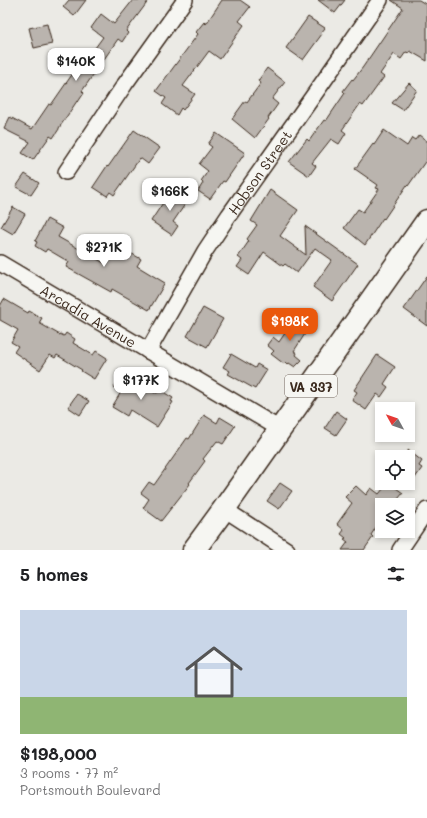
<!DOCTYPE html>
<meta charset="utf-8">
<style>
:root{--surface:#fff;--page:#f6f6f6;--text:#202124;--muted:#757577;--line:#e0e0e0;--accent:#ea580c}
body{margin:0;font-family:Mali,sans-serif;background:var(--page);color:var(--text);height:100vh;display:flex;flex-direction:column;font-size:15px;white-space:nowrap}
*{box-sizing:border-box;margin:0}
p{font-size:13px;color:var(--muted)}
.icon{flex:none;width:22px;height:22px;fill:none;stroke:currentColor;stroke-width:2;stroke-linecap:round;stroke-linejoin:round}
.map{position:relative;height:550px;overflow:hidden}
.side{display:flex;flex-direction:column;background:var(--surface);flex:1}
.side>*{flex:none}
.needle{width:26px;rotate:310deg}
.tools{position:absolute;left:375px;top:402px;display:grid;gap:8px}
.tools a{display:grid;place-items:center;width:40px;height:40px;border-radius:0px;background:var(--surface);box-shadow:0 2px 6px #0003;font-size:20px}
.price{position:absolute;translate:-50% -34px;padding:0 9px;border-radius:8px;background:#fff;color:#222;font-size:13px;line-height:26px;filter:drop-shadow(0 1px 2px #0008)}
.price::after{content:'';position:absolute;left:50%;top:24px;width:12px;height:9px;margin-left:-6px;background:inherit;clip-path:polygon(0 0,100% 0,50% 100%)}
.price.selected{background:var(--accent);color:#fff}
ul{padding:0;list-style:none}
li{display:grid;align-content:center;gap:8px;height:212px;padding:0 20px}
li+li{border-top:1px solid var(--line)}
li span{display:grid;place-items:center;height:124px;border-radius:0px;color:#555}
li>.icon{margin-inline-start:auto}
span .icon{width:72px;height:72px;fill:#fffc;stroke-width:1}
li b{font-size:17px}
h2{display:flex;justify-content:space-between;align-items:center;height:48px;padding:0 20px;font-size:17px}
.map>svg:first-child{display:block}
.building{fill:#bab4ae;stroke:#3b2a1e}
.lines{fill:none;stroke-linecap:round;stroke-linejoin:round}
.street-casing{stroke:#3b2a1e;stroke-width:18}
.primary-casing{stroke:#3b2a1e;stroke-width:25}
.street{stroke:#f6f6f2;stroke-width:15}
.primary{stroke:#f6f6f2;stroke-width:22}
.labels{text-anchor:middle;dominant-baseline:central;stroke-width:3;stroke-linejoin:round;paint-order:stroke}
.shield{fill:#f6f6f2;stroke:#73675e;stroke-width:1}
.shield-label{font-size:13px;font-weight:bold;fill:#3b2a1e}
.street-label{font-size:14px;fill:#3b2a1e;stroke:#f6f6f2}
</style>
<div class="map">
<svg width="427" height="550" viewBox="0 0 427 550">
<rect width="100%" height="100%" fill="#ebeae5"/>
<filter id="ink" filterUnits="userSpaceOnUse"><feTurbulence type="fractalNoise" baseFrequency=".025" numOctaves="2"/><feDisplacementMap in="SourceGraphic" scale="8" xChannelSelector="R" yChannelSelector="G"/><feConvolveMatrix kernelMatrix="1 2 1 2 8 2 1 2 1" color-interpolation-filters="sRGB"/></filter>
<g filter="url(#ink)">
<path class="building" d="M69 0H86L74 16 63 7Z
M133 0H149L126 31 128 33 122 42 118 39 82 91 84 93 78 102 77 101 59 128V129L53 138 50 136 33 160 22 153 30 142 4 129 10 117 32 129 49 104 51 105 78 66 81 67 103 37 91 28 101 14 114 24Z
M222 0H240L250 7 239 21 244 25 220 59 209 51 183 86 195 94 183 110 181 108 177 115 162 104 166 98 156 91 198 34 196 32 204 22 206 24Z
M318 0H345L335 13Z
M391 0H419L427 5V61L410 51 409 53 406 52 401 59 394 54 380 74 384 77 363 106 360 104 342 130 346 133 339 144 331 139 312 163 316 166 309 176 289 162 307 139 309 141 324 120 326 121 345 93 343 91 352 79 353 80 363 67 403 8Z
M308 17 325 28 321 33 322 34 303 60 286 48Z
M47 24 52 44 34 48 29 28Z
M267 68 285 82 272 99 278 104 268 118 269 119 255 138 232 119 245 101 247 102 261 83 258 81Z
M409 83 417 90 403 110 392 103Z
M134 130 160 148 148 164 140 158 114 195 110 192 107 196 93 187 107 166 108 167Z
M384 130 407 146 412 138 415 140 419 135 427 141V159L408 186 407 185 384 219 383 218 365 245 344 228 358 209 363 212 379 189 376 188 378 185 355 169 373 144 374 145Z
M216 133 245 153 225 182 223 181 210 199 198 191 203 183 201 181 208 171 199 164 212 147 208 144Z
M25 174 39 183 31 195 16 187Z
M172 189 188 200 173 222 178 226 172 235 151 221Z
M270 190 298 210 280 236 306 255 305 226 358 264 332 301 313 287 332 260 315 248 297 273 285 264 283 266 264 252 249 275 237 267 242 260 238 257 249 241 247 239 257 225 251 221Z
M13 207 25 214 13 234 1 227Z
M47 219 63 228 58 237 104 263 115 244 141 259 137 266 165 283 149 310 112 289 111 292 66 267 69 262 47 249 45 252 35 246 37 242 35 241Z
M427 276V326L404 309Z
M4 299 28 313 29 311 42 318 39 323 60 335V334L64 336 66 333 75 339 73 343 93 355 96 351 107 358 94 379 81 371 82 370 57 355 55 358 50 355 40 370 14 352 18 346 11 342 18 330 0 320V306Z
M203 308 223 319 207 347 187 336Z
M298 314 312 323 294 351 297 353 296 355 302 360 295 367 289 363 288 364 286 362 284 364 271 354 274 351 267 345 273 337 279 342Z
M231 354 255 368 257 364 267 370 255 389 228 374 230 371 223 367Z
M377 355 395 367 384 384 388 387 381 397 377 394 366 410 352 400 357 392 354 390Z
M123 373 155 393V392L157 393 160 390 173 398 171 401 173 402 157 427 130 410 127 416 112 407 121 392 114 387Z
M77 394 89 401 80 415 68 407Z
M336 411 347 419 336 435 325 428Z
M204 415 217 423 220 417 235 426 223 444 217 441 203 459 205 461 189 483 190 484 161 521 143 508 149 499 141 493 149 482 154 485 187 438 189 439Z
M408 450 422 461 419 466 422 468 408 488Z
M280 483 292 491 279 509 267 501Z
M388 483H389L403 493 393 505H382V518L371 535 373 537 364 550H342L348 542 344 539 346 538 341 534 344 530 337 524 352 503 345 497 356 486 366 495 371 488 379 494Z"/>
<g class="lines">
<defs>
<g id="street">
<path d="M66 172 125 84 185 0"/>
<path id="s1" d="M0 263 280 429"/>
<path id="s2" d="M148 351 205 251 229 215 323 82 380 0"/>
<path d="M224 509 287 550"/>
<path d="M400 550 427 510"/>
</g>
<path id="primary" d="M194 550 224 509 427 221"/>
</defs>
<use href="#street" class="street-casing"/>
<use href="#primary" class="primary-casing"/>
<use href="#street" class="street"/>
<use href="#primary" class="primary"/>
</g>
</g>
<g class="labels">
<rect class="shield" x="285" y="375" width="52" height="22" rx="3"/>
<g class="shield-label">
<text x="311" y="386">VA 337</text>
</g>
<g class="street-label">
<text stroke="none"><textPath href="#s2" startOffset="211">Hobson Street</textPath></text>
<text stroke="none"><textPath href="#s1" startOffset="103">Arcadia Avenue</textPath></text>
</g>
</g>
</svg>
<div class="tools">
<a><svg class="needle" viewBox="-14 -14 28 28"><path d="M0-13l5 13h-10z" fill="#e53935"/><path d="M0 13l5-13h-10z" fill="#757577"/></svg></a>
<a><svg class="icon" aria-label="locate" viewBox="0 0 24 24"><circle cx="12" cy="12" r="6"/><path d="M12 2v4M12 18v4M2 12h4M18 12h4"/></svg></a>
<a><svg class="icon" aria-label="layers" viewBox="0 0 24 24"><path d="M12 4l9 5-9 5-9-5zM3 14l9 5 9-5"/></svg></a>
</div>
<b class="price" style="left:76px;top:82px">$140K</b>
<b class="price" style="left:170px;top:212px">$166K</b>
<b class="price" style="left:104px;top:268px">$271K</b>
<b class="price selected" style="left:290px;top:342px">$198K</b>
<b class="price" style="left:141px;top:401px">$177K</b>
</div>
<section class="side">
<h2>5 homes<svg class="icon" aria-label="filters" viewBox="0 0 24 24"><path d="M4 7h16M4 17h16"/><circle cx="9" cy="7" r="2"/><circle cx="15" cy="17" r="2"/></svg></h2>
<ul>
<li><span style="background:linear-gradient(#c9d6e8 70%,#8fb573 0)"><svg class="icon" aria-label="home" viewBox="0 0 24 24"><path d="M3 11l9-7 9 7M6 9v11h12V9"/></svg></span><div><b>$198,000</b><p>3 rooms · 77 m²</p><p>Portsmouth Boulevard</p></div></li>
</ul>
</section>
